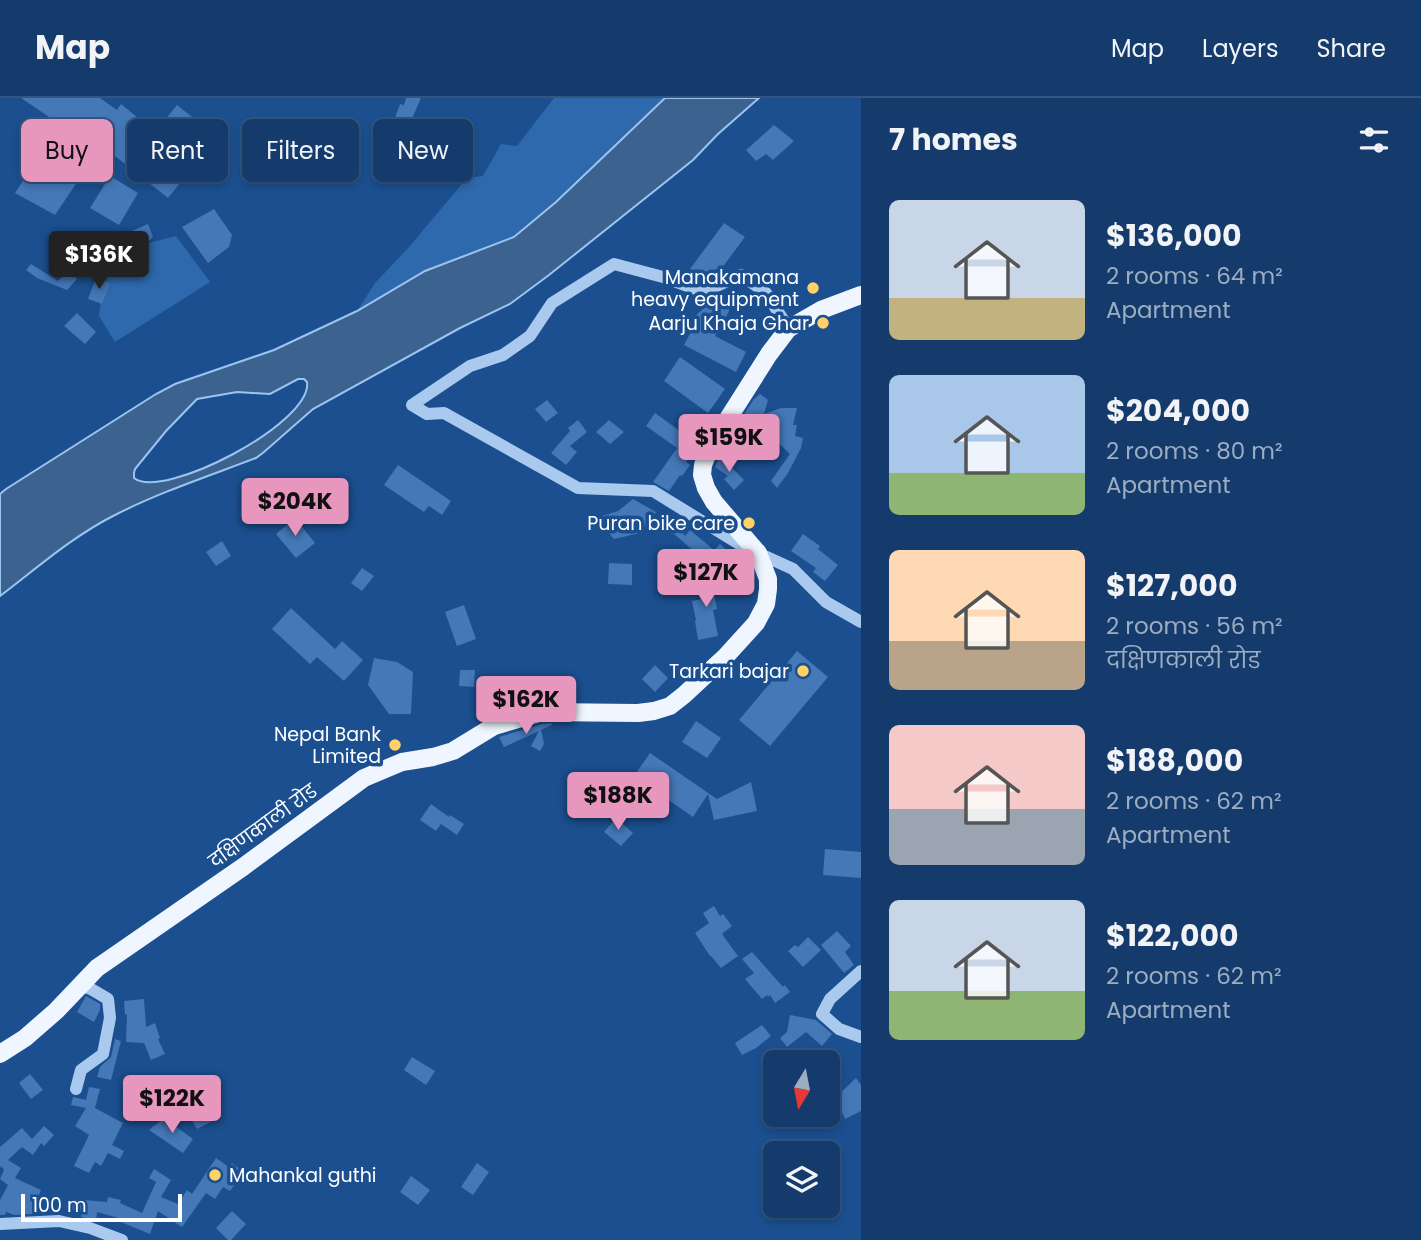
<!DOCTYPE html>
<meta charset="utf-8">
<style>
:root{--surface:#143b6b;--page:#1d4271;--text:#f1f3f6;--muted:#9dadc1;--line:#33557e;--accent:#e797bd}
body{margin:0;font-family:Poppins,"Noto Sans Devanagari",sans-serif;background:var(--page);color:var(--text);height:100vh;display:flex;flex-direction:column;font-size:26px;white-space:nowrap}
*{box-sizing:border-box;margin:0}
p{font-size:23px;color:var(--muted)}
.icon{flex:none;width:38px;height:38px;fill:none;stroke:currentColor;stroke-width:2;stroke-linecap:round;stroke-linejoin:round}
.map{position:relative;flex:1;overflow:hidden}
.side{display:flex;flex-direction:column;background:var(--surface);width:560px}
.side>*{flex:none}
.hud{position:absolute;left:21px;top:21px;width:665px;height:63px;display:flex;gap:14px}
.needle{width:46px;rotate:190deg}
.fabs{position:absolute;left:763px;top:952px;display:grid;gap:14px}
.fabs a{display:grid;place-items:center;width:77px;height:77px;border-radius:10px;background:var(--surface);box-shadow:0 4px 10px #0003,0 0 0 2px var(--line);font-size:35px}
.scale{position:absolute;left:21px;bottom:18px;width:161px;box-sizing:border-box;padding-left:7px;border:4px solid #fff;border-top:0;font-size:19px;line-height:24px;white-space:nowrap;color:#fff;-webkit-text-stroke:5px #1b4f8f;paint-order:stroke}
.price{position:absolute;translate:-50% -60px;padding:0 16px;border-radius:7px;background:var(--accent);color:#111;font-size:23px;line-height:46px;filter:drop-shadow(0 2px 4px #0008)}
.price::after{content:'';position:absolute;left:50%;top:42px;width:21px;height:16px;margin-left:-10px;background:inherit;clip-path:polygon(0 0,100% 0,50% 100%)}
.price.active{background:#222;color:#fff}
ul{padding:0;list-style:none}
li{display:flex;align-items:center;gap:21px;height:175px;padding:0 28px}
li span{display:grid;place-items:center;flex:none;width:196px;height:140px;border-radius:10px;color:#555}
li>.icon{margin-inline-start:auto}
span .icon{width:84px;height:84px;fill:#fffc;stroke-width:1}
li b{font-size:30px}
h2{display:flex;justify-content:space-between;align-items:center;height:84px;padding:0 28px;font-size:30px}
.chip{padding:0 24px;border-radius:10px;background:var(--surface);box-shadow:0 4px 10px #0003,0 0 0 2px var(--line);font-size:24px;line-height:63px}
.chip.active{background:var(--accent);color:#111}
header{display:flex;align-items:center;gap:42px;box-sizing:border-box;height:98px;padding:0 35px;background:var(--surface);border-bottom:2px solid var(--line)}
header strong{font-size:33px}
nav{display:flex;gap:38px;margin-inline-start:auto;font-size:24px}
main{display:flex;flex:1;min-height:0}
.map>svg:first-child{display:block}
.green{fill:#2e69ad}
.water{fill:#3c6290;stroke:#9cc4f0;stroke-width:2;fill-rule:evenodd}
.building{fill:#4478b7}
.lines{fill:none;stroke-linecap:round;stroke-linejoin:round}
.minor{stroke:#a9c9ee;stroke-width:12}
.major{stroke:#f0f6ff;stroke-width:18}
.poi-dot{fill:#ffd166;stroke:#1b4f8f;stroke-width:2.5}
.labels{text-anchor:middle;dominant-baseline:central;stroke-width:7;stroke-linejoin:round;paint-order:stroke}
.poi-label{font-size:19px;fill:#fff;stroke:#1b4f8f;text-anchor:end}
.street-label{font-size:19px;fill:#fff;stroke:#1b4f8f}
</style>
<header>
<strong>Map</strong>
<nav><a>Map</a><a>Layers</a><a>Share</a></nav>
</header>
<main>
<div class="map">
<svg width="861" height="1142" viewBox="0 0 861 1142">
<rect width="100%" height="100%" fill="#1b4f8f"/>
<path class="green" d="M554 0H665L556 104 514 139 425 173 357 213 375 185 408 150 467 80 483 78 501 46 517 48Z
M176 138 210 184 115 244 99 218 106 156Z"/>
<path class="water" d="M665 0H759L718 36 693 62 549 177 510 206 460 230 313 311 264 354 256 360C209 378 160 394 115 417 73 438 37 470 0 498V396L6 391 156 296 175 286 274 252 357 213 425 173 514 139 556 104ZM298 281H304L307 284C313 325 162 403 134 380V375L135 371 166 333 197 301 237 294 270 296Z"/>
<path class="building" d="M21 0H100L117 12 121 6 155 34 177 7 217 39 168 100 115 58 110 64 89 46Z
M406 0H421L407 32 392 28 400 6 404 7Z
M774 27 794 43 773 62 766 56 756 63 746 52Z
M259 46 283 58 287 51 297 56 283 81 270 73 268 77 248 67Z
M47 47 86 71 55 117 15 95Z
M110 78 138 95 119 127 90 110Z
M214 111 232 137 229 149 208 165 182 129Z
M724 125 745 139 716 178 707 183 690 171Z
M148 126 153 139 148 144 133 151 127 135Z
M31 166 58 183 69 172 77 181 67 192 37 180 26 172Z
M96 180 110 185 102 206 88 201Z
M733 196 729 213 715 238 746 254 736 274 684 247 699 219 696 217 716 200Z
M77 215 96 234 85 246 64 228Z
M680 259 725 291 708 315 664 283Z
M760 296 768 302 764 316 781 310H797L793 327H797L795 338 803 340 801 350 788 375 777 390 771 383 790 356 772 339 770 345 753 339 755 334 738 326 754 301Z
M547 302 558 315 546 324 535 311Z
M655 315 680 333 689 321 706 334 686 364 690 367 682 378 680 377 669 393 653 384 677 350 646 328Z
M578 322 587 334 570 348 577 354 566 367 551 355 570 333 568 330Z
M609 322 624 334 610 346 596 334Z
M720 358 744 382 734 392 724 381 728 378 715 369Z
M398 367 451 403 442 417 429 408 424 414 384 387Z
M633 401 656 414 640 435 614 441 596 420 618 413Z
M671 419 685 438 690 432 714 452 720 446 732 457 719 471 698 451 695 454 673 435 672 436 663 425Z
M295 420 315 445 296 460 276 436Z
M803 436 820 448 818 451 838 467 825 483 813 474 816 470 791 453Z
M222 443 231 458 216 468 206 454Z
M609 465 632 466V487L608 486Z
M362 470 374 478 362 493 351 485Z
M713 476 716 490 713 491 717 511 713 512 718 538 698 542 695 523 696 522 692 503 701 501 697 480Z
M464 507 476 541 457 548 445 514Z
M291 510 335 551 342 543 363 562 344 583 317 559 310 566 272 531Z
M797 553 828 579 770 648 739 622Z
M374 560 397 564 413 574 411 616H389L368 587Z
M655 567 668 580 655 594 642 581Z
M460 572H475L474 589 459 588Z
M492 586 515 590 512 609 489 604Z
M696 623 721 640 707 660 682 644Z
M551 625 552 627 541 632 544 646 540 653 531 648 539 633 504 649 499 639 542 626Z
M650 655 717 701 751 684 757 713 714 722 708 696 693 719 634 678Z
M431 706 449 719 450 717 464 726 457 737 441 726 436 733 420 722Z
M616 720 633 735 621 748 604 734Z
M825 751 861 754V780L823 777Z
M714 808 720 818 723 816 732 828 722 836 738 858 721 870 711 858H710L695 835 709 825 703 815Z
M837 833 851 848 845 854 854 867 844 875 821 847Z
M808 839 821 852 803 869 788 853 795 847 798 849Z
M752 854 783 889 785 887 790 894 775 905 770 897 768 899 767 897 762 901 745 881 754 875 742 861Z
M86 898 100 906V912L94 924 77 914Z
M144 901 146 929 155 925 160 940 158 941 165 956 151 962 144 945 126 944 127 916 125 917 124 903Z
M790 917 816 922 832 936 822 948 806 934 787 949 780 940 787 934Z
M762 927 771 938 756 950 742 957 735 945Z
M115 941 121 943 111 982 97 979 100 969 111 959Z
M412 959 435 973 426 987 404 972Z
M30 976 43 992 31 1001 19 985Z
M856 980 861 987V1013L845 1021 835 1000Z
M89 989 100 991 95 1010 123 1025 112 1047 124 1053 120 1061 108 1055 101 1068 95 1064 89 1075 74 1068 89 1037 75 1028 86 1010 71 1007 73 999 86 1002Z
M205 994 222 1018 197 1031 183 1008Z
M164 1020 193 1041 183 1055 149 1032Z
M44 1028 54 1037 44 1048 41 1045 33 1057 22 1049 8 1062 21 1070 15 1080 41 1092 32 1116 14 1117 6 1114 5 1117H0V1102L8 1087 0 1081 4 1072 1 1068 0 1070V1049L22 1030 32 1041Z
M216 1060 229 1069 232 1065 244 1074 230 1093 223 1089 215 1101 206 1095 182 1129 158 1113 150 1136 121 1124 122 1121 97 1114 96 1123 81 1119 82 1113 69 1111 70 1103 83 1105 84 1102 107 1104 108 1099 121 1102 120 1105 142 1115 156 1084 149 1080 154 1071 171 1082 161 1099 178 1106 187 1092 192 1096Z
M477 1065 489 1074 473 1097 461 1089Z
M411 1078 430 1092 418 1107 400 1094Z
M232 1113 246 1126 231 1142H228L216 1130Z"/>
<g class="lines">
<path class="minor" d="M748 443 739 446 653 393 578 390 444 315 427 316 412 307 470 268 503 257 530 238 552 205 614 166 663 179 703 194 741 177 766 195 789 231
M758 455 793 471 826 504 861 524
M861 873 830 901 822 916 839 931 861 939
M76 991 81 972 103 956 110 920 108 901 91 891 80 887
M0 1126 59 1123 90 1130 122 1142"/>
<path class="major" d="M0 956 25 940 56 913 97 870 243 769 364 680 402 664 433 659 453 653 494 628 542 614 638 615 654 613 670 608 684 597 726 558 756 525 766 506 768 491V481L758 455 714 404 706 390 702 377 703 367 710 349 769 256 788 231 821 212 861 197"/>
</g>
<g class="poi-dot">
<circle cx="813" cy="190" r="7"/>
<circle cx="823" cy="225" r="7"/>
<circle cx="749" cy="425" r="7"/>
<circle cx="803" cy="573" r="7"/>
<circle cx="395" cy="647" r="7"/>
<circle cx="215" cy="1077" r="7"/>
</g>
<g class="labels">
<g class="poi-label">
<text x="799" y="179">Manakamana<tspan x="799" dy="22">heavy equipment</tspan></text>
<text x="809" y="225">Aarju Khaja Ghar</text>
<text x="735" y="425">Puran bike care</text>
<text x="789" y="573">Tarkari bajar</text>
<text x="381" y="636">Nepal Bank<tspan x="381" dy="22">Limited</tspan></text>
<text x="229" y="1077" text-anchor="start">Mahankal guthi</text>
</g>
<g class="street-label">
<text transform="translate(263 728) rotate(-36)">दक्षिणकाली रोड</text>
</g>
</g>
</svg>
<div class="fabs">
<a><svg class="needle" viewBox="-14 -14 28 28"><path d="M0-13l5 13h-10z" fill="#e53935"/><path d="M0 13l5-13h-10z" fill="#9dadc1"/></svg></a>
<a><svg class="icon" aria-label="layers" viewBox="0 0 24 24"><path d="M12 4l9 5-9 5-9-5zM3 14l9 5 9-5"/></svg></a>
</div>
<div class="scale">100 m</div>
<b class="price active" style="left:99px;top:193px">$136K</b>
<b class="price" style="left:729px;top:376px">$159K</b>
<b class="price" style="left:295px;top:440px">$204K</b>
<b class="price" style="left:706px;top:511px">$127K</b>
<b class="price" style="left:526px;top:638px">$162K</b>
<b class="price" style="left:618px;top:734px">$188K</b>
<b class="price" style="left:172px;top:1037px">$122K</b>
<div class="hud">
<a class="chip active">Buy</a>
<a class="chip">Rent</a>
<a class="chip">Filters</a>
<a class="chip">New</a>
</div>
</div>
<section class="side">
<h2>7 homes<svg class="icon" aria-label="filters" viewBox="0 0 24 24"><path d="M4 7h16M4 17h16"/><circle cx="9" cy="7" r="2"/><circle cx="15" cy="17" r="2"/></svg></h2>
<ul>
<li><span style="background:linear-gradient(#c9d6e8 70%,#c2b280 0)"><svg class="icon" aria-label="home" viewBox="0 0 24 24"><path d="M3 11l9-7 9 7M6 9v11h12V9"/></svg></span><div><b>$136,000</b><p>2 rooms · 64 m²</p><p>Apartment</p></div></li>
<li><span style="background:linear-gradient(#a9c7e8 70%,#8fb573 0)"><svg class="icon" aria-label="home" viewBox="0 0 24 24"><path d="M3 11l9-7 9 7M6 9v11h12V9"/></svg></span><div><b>$204,000</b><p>2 rooms · 80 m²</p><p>Apartment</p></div></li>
<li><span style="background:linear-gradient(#ffd9b3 65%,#b9a48a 0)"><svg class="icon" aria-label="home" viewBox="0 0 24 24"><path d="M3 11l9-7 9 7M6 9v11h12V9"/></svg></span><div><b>$127,000</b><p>2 rooms · 56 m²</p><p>दक्षिणकाली रोड</p></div></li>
<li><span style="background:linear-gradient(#f6c9c9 60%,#9aa5b1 0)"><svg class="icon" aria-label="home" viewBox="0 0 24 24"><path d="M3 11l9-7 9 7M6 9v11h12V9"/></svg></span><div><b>$188,000</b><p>2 rooms · 62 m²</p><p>Apartment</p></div></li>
<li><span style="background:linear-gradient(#c9d6e8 65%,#8fb573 0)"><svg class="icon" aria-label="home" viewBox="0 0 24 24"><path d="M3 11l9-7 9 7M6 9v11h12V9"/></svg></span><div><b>$122,000</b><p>2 rooms · 62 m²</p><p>Apartment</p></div></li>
</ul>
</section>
</main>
